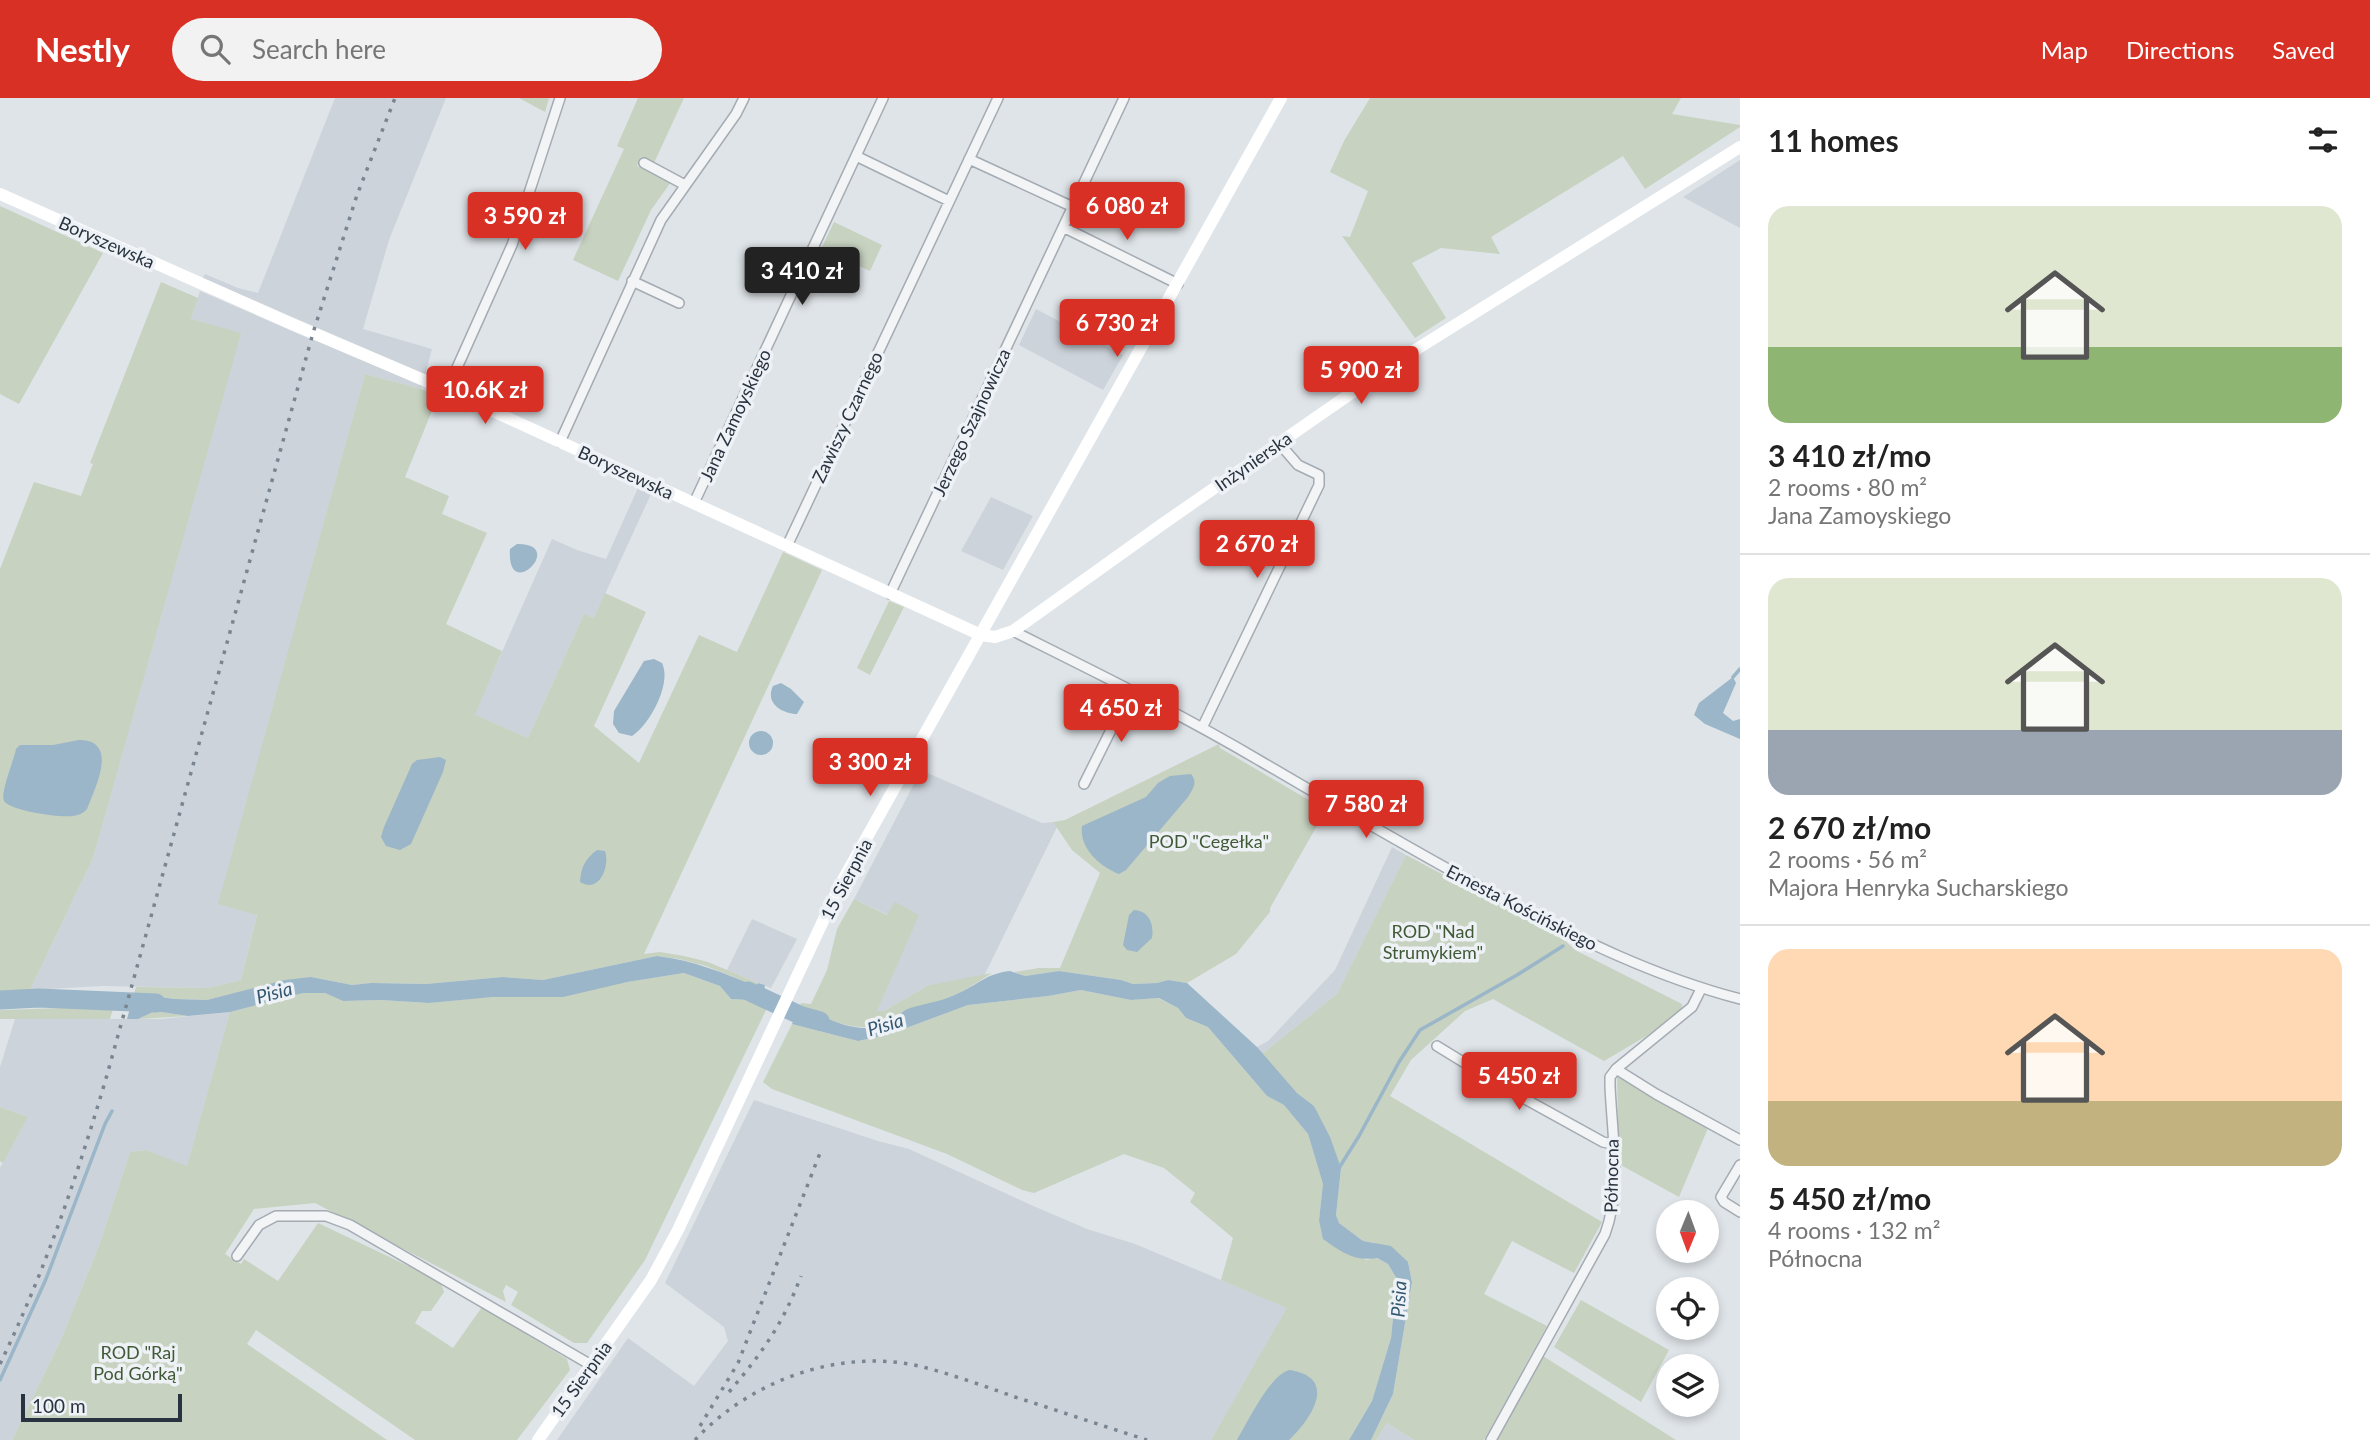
<!DOCTYPE html>
<meta charset="utf-8">
<style>
:root{--surface:#fff;--page:#f2f2f2;--text:#222;--muted:#767676;--line:#e0e0e0;--accent:#d93025}
body{margin:0;font-family:Lato,sans-serif;background:var(--page);color:var(--text);height:100vh;display:flex;flex-direction:column;font-size:26px;white-space:nowrap}
*{box-sizing:border-box;margin:0}
p{font-size:23px;color:var(--muted)}
.icon{flex:none;width:38px;height:38px;fill:none;stroke:currentColor;stroke-width:2;stroke-linecap:round;stroke-linejoin:round}
.map{position:relative;flex:1;overflow:hidden}
.drawer{display:flex;flex-direction:column;background:var(--surface);width:630px}
.drawer>*{flex:none}
.needle{width:46px;rotate:181deg}
.buttons{position:absolute;left:1656px;top:1102px;display:grid;gap:14px}
.buttons a{display:grid;place-items:center;width:63px;height:63px;border-radius:50%;background:var(--surface);box-shadow:0 4px 10px #0003;font-size:35px}
.scale{position:absolute;left:21px;bottom:18px;width:161px;box-sizing:border-box;padding-left:7px;border:4px solid #28333f;border-top:0;font-size:19px;line-height:24px;white-space:nowrap;color:#28333f;-webkit-text-stroke:5px #eef2f6;paint-order:stroke}
.price{position:absolute;translate:-50% -60px;padding:0 16px;border-radius:7px;background:var(--accent);color:#fff;font-size:23px;line-height:46px;filter:drop-shadow(0 2px 4px #0008)}
.price::after{content:'';position:absolute;left:50%;top:42px;width:21px;height:16px;margin-left:-10px;background:inherit;clip-path:polygon(0 0,100% 0,50% 100%)}
.price.active{background:#222;color:#fff}
ul{padding:0;list-style:none}
li{display:grid;align-content:center;gap:14px;height:371px;padding:0 28px}
li+li{border-top:2px solid var(--line)}
li span{display:grid;place-items:center;height:217px;border-radius:21px;color:#555}
li>.icon{margin-inline-start:auto}
span .icon{width:126px;height:126px;fill:#fffc;stroke-width:1}
li b{font-size:30px}
h2{display:flex;justify-content:space-between;align-items:center;height:84px;padding:0 28px;font-size:30px}
header{display:flex;align-items:center;gap:42px;box-sizing:border-box;height:98px;padding:0 35px;background:var(--accent);color:#fff}
header strong{font-size:33px}
nav{display:flex;gap:38px;margin-inline-start:auto;font-size:24px}
.search{width:490px;height:63px;background:var(--page);display:flex;align-items:center;gap:18px;box-sizing:border-box;padding:0 24px;border-radius:38px;color:var(--muted);font-size:26px}
main{display:flex;flex:1;min-height:0}
.map>svg:first-child{display:block}
.built{fill:#cdd3da}
.green{fill:#c7d2c0}
.water{fill:#9ab6c8}
.lines{fill:none;stroke-linecap:round;stroke-linejoin:round}
.stream{stroke:#9ab6c8;stroke-width:3.5}
.river{stroke:#9ab6c8;stroke-width:19}
.street-casing{stroke:#a4abb2;stroke-width:12}
.street{stroke:#f2f4f6;stroke-width:9}
.secondary{stroke:#fff;stroke-width:12}
.rail{stroke:#798591;stroke-width:3.5;stroke-dasharray:3.5 7;stroke-linecap:butt}
.labels{text-anchor:middle;dominant-baseline:central;stroke-width:7;stroke-linejoin:round;paint-order:stroke}
.street-label{font-size:18px;fill:#28333f;stroke:#eef2f6}
.park-label{font-size:18px;fill:#415a36;stroke:#eef2f6}
.water-label{font-size:19px;font-style:italic;fill:#335772;stroke:#eef2f6}
</style>
<header>
<strong>Nestly</strong>
<div class="search"><svg class="icon" aria-label="search" viewBox="0 0 24 24"><circle cx="10" cy="10" r="6"/><path d="M15 15l6 6"/></svg>Search here</div>
<nav><a>Map</a><a>Directions</a><a>Saved</a></nav>
</header>
<main>
<div class="map">
<svg width="1740" height="1342" viewBox="0 0 1740 1342">
<rect width="100%" height="100%" fill="#dfe4e8"/>
<path class="built" d="M335 0H446L389 142 363 231 432 251 421 291 365 276 219 806 257 816 241 882 208 890 103 888 30 892 93 760 240 236 191 221 200 193 308 240 415 272 203 180 205 176 238 190 258 195Z
M1740 62V130L1683 99Z
M1036 211 1123 257 1103 292 1019 247Z
M638 390 651 396 594 520 584 516 528 640 474 617 552 441 577 452 606 461Z
M991 399 1033 418 1003 472 961 453Z
M923 673 1042 725 1053 724 1057 729 984 878 929 887 884 913H876L888 817 854 801 916 682H919Z
M1392 749 1406 757 1337 896 1262 956 1257 949 1268 943 1335 872Z
M752 821 797 841 771 890 727 872Z
M230 914 187 1069 146 1052 130 1054 100 1145 60 1244 12 1342H0V1070L28 1019 0 1009V969L15 921H161Z
M754 1002 878 1043 909 1051 1031 1107 1087 1131 1135 1146 1288 1210 1211 1342H557L628 1240 694 1288 728 1243 724 1229 665 1185Z
M1387 1325 1414 1342H1376Z"/>
<path class="green" d="M519 0H549L545 14Z
M638 0H684L654 65 641 59 637 68 671 84 651 112 618 183 573 162 624 51 617 48Z
M1370 0H1681L1672 16 1740 27V29L1645 91 1623 58 1491 139 1500 156 1441 150 1412 165 1446 220 1415 240 1342 138 1350 139 1368 93 1330 74 1344 43Z
M0 108 103 155 19 306 0 296Z
M834 124 882 147 870 173 821 151Z
M161 184 198 200 191 221 241 235 93 760 30 892 0 893V471L34 384 81 398 93 366 90 365Z
M365 276 421 291 438 298 405 379 449 398 442 416 487 435 446 526 502 553 475 617 528 640 584 516 594 520 605 495 646 514 594 628 639 665 699 537 737 554 783 454 822 472 644 856 660 854 684 858 708 864 758 885 756 888 706 868 679 861 657 858 543 882 503 879 426 886 371 885 352 887 311 879 207 902 175 901 134 896 136 889 208 890 241 882 257 817 218 806Z
M889 503 904 509 870 577 857 570Z
M1219 646 1220 650 1326 712 1270 810V814L1236 856 1187 885 1168 882 1157 885 1133 886 1121 882 1059 873 1025 878 1014 874 1039 870H1060L1100 775 1072 752 1053 724 1065 722Z
M1406 757 1562 840 1575 852 1682 906V911L1648 937 1604 963 1493 901 1465 913 1411 962 1390 998 1602 1124 1574 1175 1512 1143 1484 1196 1547 1228 1484 1342H1414L1387 1325 1376 1342H1371L1393 1296 1412 1184 1408 1164 1375 1145 1363 1143 1339 1125 1336 1117 1341 1070 1314 1008 1297 995 1262 956 1337 896Z
M854 801 887 817 895 804 919 817 877 913H884L929 887 992 875C970 889 948 904 923 909 915 910 919 908 912 910 902 912 897 920 889 924 856 937 830 922 800 908L801 905 811 906 827 872 837 831Z
M684 875 720 888 731 901 749 902 767 910 645 1162 587 1245H574L511 1207 518 1194 506 1187 503 1193 506 1204 315 1105 254 1111 225 1156 241 1166 244 1161 278 1183 318 1125 440 1183 444 1194 431 1213H422L415 1225 453 1250 482 1209 567 1261 570 1272 517 1342H415L256 1232 247 1246 387 1342H12L60 1244 100 1145 130 1054 146 1052 187 1068 230 914 303 895H325L343 903 381 902 429 905 627 884Z
M1081 892 1131 902 1158 900 1178 910 1186 920 1208 929 1267 998 1284 1007 1308 1036 1323 1086 1319 1122 1366 1162 1376 1160 1388 1166 1397 1181 1391 1240 1372 1303 1349 1342H1211L1287 1210 1221 1182 1233 1140 1190 1104 1195 1095 1164 1070 1124 1056 1034 1095 1022 1092 947 1056 772 991 763 984 792 926 858 943 890 936 968 907 1048 898Z
M62 910 113 911 110 921H0V912Z
M155 913 188 918 138 921Z
M1617 978 1708 1030 1679 1099 1619 1066Z
M0 1009 28 1019 3 1065 0 1063Z
M1581 1202 1669 1252 1641 1304 1554 1249Z
M1543 1258 1676 1342H1496Z"/>
<path class="water" d="M517 446C568 445 506 507 510 451Z
M654 561 662 565C672 585 650 627 632 638L619 635 613 626 614 613 644 563Z
M1733 579 1736 585 1723 615 1733 623 1740 621V641L1705 626 1694 617 1699 605Z
M781 585 791 591 804 604 797 616C781 615 765 605 773 588Z
M749 645a12 12 0 1 1 24 0a12 12 0 1 1-24 0Z
M79 642C119 642 96 688 87 711 83 715 80 717 73 718 61 720 11 713 4 703 0 695 14 662 16 651L20 647H53Z
M440 659 446 662 443 674 411 746 400 752 386 748 381 739 384 729 412 666 417 662Z
M1191 676C1198 685 1193 690 1188 699L1126 772 1119 776C1101 769 1079 751 1082 728L1146 699 1158 685 1170 678Z
M597 752 605 753C610 768 600 796 580 784 581 769 585 761 597 752Z
M1134 812C1150 813 1154 827 1152 840L1137 854 1127 852 1123 847 1129 817Z
M657 858C693 862 723 875 756 888L758 885 765 887 764 892 774 896 767 910 749 902 731 901 720 888 684 875 627 884 563 899H492L429 905 381 902 343 903 325 895H303L230 914 188 918 155 913 138 921H127L134 896 175 901 207 902 285 882 311 879 352 887 371 885 426 886 503 879 543 882Z
M1010 873 1025 878 1059 873 1121 882 1133 886 1157 885 1168 882 1187 885 1257 949 1297 995 1314 1008 1330 1039 1341 1070 1336 1117 1339 1125 1363 1143 1391 1148 1408 1164 1412 1184 1393 1296 1371 1342H1349L1372 1303 1391 1240 1397 1181 1388 1166 1377 1160C1354 1164 1340 1153 1323 1141L1319 1122 1323 1086 1308 1036 1284 1007 1267 998 1208 929 1186 920 1178 910 1159 900 1131 902 1081 892 1048 898 968 907 890 936 858 943 792 926 800 908C827 920 863 942 892 922 899 918 902 913 910 910 927 905 945 903 961 894 982 884 986 876 1010 873Z
M1290 1272C1339 1280 1311 1321 1289 1342H1237C1247 1325 1271 1275 1290 1272Z"/>
<g class="lines">
<path class="stream" d="M1733 579 1740 571
M1339 1070 1359 1038 1399 964 1420 932 1517 877 1563 848
M0 1282 46 1181 105 1026 112 1013"/>
<path class="river" d="M748 893 802 918 820 923
M0 902 39 900 156 905"/>
<defs>
<path id="street" d="M856 58 949 103
M969 61 1073 109
M644 65 685 87
M1063 129 1178 186
M632 183 679 205
M447 292 512 147 560 0
M560 344 661 122 736 16 744 0
M694 405 883 0
M787 448 998 0
M890 496 1124 0
M1013 533C1097 575 1181 616 1262 664 1341 710 1420 757 1501 800 1578 841 1656 879 1740 901
M1202 630 1319 387V377L1298 367 1279 345
M1084 686 1131 592
M1437 948 1507 991 1603 1044 1612 1046
M1616 971 1692 909 1701 891
M1740 1067 1721 1099 1724 1104 1740 1114
M237 1158 259 1127 276 1118H326L350 1127 591 1267
M1491 1342 1605 1136C1622 1091 1612 1036 1610 988V979L1616 971 1656 996 1740 1042"/>
</defs>
<use href="#street" class="street-casing"/>
<use href="#street" class="street"/>
<path class="secondary" d="M0 96 292 226 447 292 981 537 995 539 1013 533 1164 425 1396 264 1740 49
M538 1342 651 1182 678 1132 839 789 1281 0"/>
<path class="rail" d="M0 1266C45 1173 78 1076 107 977L313 235 357 97 395 0
M729 1294C762 1255 783 1226 801 1178
M700 1328 738 1265 822 1050
M695 1342C750 1283 838 1250 919 1268 951 1276 984 1288 1015 1299 1059 1313 1103 1328 1147 1342"/>
</g>
<g class="labels">
<g class="street-label">
<text transform="translate(107 144) rotate(24)">Boryszewska</text>
<text transform="translate(735 317) rotate(-65)">Jana Zamoyskiego</text>
<text transform="translate(847 319) rotate(-65)">Zawiszy Czarnego</text>
<text transform="translate(971 324) rotate(-65)">Jerzego Szajnowicza</text>
<text transform="translate(1253 363) rotate(-35)">Inżynierska</text>
<text transform="translate(626 374) rotate(25)">Boryszewska</text>
<text transform="translate(846 781) rotate(-62)">15 Sierpnia</text>
<text transform="translate(1522 809) rotate(27)">Ernesta Kościńskiego</text>
<text transform="translate(1611 1078) rotate(-89)">Północna</text>
<text transform="translate(581 1281) rotate(-54)">15 Sierpnia</text>
</g>
<g class="park-label">
<text x="1209" y="743">POD "Cegełka"</text>
<text x="1433" y="833">ROD "Nad<tspan x="1433" dy="21">Strumykiem"</tspan></text>
<text x="138" y="1254">ROD "Raj<tspan x="138" dy="21">Pod Górką"</tspan></text>
</g>
<g class="water-label">
<text transform="translate(274 894) rotate(-15)">Pisia</text>
<text transform="translate(885 926) rotate(-17)">Pisia</text>
<text transform="translate(1398 1201) rotate(-87)">Pisia</text>
</g>
</g>
</svg>
<div class="buttons">
<a><svg class="needle" viewBox="-14 -14 28 28"><path d="M0-13l5 13h-10z" fill="#e53935"/><path d="M0 13l5-13h-10z" fill="#767676"/></svg></a>
<a><svg class="icon" aria-label="locate" viewBox="0 0 24 24"><circle cx="12" cy="12" r="6"/><path d="M12 2v4M12 18v4M2 12h4M18 12h4"/></svg></a>
<a><svg class="icon" aria-label="layers" viewBox="0 0 24 24"><path d="M12 4l9 5-9 5-9-5zM3 14l9 5 9-5"/></svg></a>
</div>
<div class="scale">100 m</div>
<b class="price" style="left:1127px;top:144px">6 080 zł</b>
<b class="price" style="left:525px;top:154px">3 590 zł</b>
<b class="price active" style="left:802px;top:209px">3 410 zł</b>
<b class="price" style="left:1117px;top:261px">6 730 zł</b>
<b class="price" style="left:1361px;top:308px">5 900 zł</b>
<b class="price" style="left:485px;top:328px">10.6K zł</b>
<b class="price" style="left:1257px;top:482px">2 670 zł</b>
<b class="price" style="left:1121px;top:646px">4 650 zł</b>
<b class="price" style="left:870px;top:700px">3 300 zł</b>
<b class="price" style="left:1366px;top:742px">7 580 zł</b>
<b class="price" style="left:1519px;top:1014px">5 450 zł</b>
</div>
<section class="drawer">
<h2>11 homes<svg class="icon" aria-label="filters" viewBox="0 0 24 24"><path d="M4 7h16M4 17h16"/><circle cx="9" cy="7" r="2"/><circle cx="15" cy="17" r="2"/></svg></h2>
<ul>
<li><span style="background:linear-gradient(#dfe7d0 65%,#8fb573 0)"><svg class="icon" aria-label="home" viewBox="0 0 24 24"><path d="M3 11l9-7 9 7M6 9v11h12V9"/></svg></span><div><b>3 410 zł/mo</b><p>2 rooms · 80 m²</p><p>Jana Zamoyskiego</p></div></li>
<li><span style="background:linear-gradient(#dfe7d0 70%,#9aa5b1 0)"><svg class="icon" aria-label="home" viewBox="0 0 24 24"><path d="M3 11l9-7 9 7M6 9v11h12V9"/></svg></span><div><b>2 670 zł/mo</b><p>2 rooms · 56 m²</p><p>Majora Henryka Sucharskiego</p></div></li>
<li><span style="background:linear-gradient(#ffd9b3 70%,#c2b280 0)"><svg class="icon" aria-label="home" viewBox="0 0 24 24"><path d="M3 11l9-7 9 7M6 9v11h12V9"/></svg></span><div><b>5 450 zł/mo</b><p>4 rooms · 132 m²</p><p>Północna</p></div></li>
</ul>
</section>
</main>
